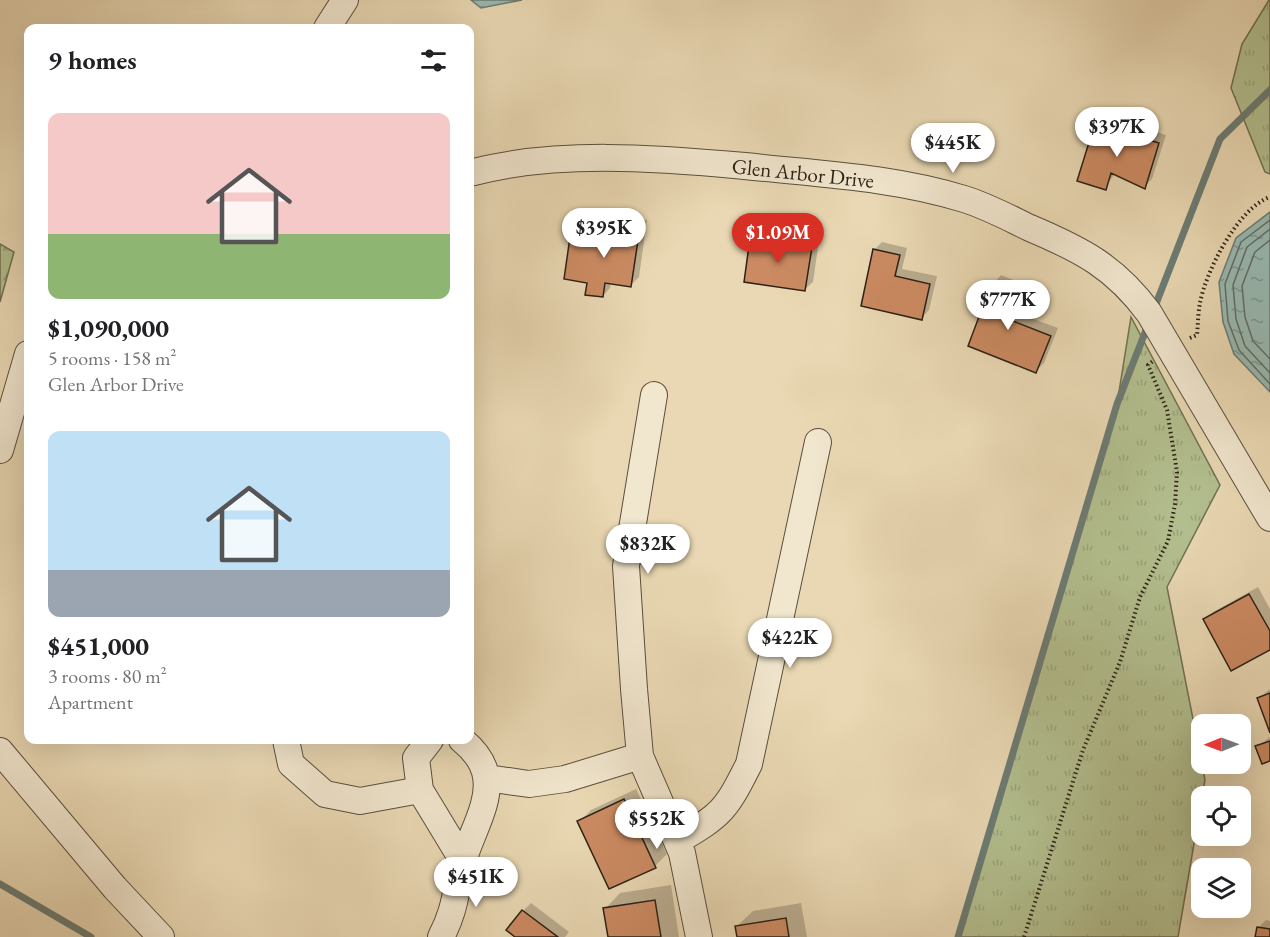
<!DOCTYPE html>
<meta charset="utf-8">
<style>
:root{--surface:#fff;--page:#f6f6f6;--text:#202124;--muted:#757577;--accent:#d93025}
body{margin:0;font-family:"EB Garamond",serif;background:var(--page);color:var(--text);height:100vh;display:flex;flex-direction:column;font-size:22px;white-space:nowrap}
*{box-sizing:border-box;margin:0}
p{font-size:20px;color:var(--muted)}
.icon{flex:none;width:33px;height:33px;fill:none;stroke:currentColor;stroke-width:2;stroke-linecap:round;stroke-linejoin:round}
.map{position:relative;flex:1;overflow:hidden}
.sheet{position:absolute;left:24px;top:24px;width:450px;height:720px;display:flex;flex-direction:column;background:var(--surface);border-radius:12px;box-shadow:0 6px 24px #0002}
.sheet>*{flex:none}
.needle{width:39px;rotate:269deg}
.controls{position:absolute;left:1191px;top:714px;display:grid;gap:12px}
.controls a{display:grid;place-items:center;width:60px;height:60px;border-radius:12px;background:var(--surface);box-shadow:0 6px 24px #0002;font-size:30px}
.price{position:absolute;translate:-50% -51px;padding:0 14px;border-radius:21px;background:#fff;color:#222;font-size:20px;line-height:39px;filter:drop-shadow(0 2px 3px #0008)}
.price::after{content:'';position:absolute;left:50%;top:36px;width:18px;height:14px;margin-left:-9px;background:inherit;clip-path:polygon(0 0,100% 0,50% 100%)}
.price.active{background:var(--accent);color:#fff}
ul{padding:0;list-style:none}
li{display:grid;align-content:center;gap:12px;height:318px;padding:0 24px}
li span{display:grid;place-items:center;height:186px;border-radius:12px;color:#555}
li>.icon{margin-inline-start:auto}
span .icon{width:108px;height:108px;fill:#fffc;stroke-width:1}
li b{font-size:26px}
h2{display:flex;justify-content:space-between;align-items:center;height:72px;padding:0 24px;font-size:26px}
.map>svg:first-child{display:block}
.grass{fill:url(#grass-tufts);stroke:#6f7052;stroke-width:1.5}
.forest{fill:url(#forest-firs);stroke:#6f7052;stroke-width:1.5}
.water{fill:url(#water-ripples);stroke:#6c7c74;stroke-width:1.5}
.shadow{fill:#0003}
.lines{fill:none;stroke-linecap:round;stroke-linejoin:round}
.shore{stroke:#626d64;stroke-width:1.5}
.stream{stroke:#6c7c74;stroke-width:7}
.building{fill:#cb8a62;stroke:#2b2116;stroke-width:1.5}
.minor-casing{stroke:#5a4f3d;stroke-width:28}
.path{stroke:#2b2116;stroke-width:4;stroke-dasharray:1.5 3;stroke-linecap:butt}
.minor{stroke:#f1e6ce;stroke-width:26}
.labels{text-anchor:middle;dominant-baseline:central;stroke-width:4.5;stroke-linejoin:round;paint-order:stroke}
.street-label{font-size:21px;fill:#2b2116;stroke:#f1e6ce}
</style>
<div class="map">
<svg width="1270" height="937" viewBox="0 0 1270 937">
<defs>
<pattern id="grass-tufts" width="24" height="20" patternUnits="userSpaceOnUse" patternTransform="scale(1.5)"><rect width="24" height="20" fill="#b3bf8f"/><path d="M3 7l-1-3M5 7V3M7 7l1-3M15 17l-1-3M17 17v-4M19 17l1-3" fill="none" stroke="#9aa47b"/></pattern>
<pattern id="forest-firs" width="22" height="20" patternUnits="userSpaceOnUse" patternTransform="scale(1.5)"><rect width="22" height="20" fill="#b3bf8f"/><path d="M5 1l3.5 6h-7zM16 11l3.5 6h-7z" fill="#9aa47b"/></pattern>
<pattern id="water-ripples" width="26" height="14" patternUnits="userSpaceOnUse" patternTransform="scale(1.5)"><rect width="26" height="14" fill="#98b9b2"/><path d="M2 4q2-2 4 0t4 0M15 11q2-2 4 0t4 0" fill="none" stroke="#7c9690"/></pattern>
</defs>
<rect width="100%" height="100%" fill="#e9d8b3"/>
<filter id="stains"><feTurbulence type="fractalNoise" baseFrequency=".00333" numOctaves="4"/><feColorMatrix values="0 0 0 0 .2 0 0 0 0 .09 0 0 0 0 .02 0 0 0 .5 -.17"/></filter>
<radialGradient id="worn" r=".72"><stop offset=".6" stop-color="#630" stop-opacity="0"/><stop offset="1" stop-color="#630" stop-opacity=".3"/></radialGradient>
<path class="grass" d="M1269 0H1270V174L1265 172 1231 88 1242 44Z
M1131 317 1220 485 1167 587 1205 780 1178 937H958L1117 404Z"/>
<path class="forest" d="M0 244 14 252 0 302Z"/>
<path class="water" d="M471 0H522L481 8Z
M1270 212V392L1234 354 1223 322 1219 282 1236 238Z"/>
<path class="shadow" d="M1104 116 1166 135 1152 179 1144 187 1115 173 1105 188 1096 124Z
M617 216 647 220 639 277 631 285 611 282 610 288 603 296 588 281 571 237 579 230 608 234 609 223Z
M759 231 819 240 813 282 805 289 751 239Z
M882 242 907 248 902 269 937 276 929 310 922 318 874 250Z
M1001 275 1030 287 1020 314 1058 328 1044 363 1036 371 994 283Z
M1258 587 1270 609V648L1205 619 1213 612Z
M1270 689V728L1259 698Z
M1270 737V759L1257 747Z
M636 789 667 854 655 866 579 822 591 810Z
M671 885 679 937H609L605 909 620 893Z
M531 903 569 932 565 937H517L523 911Z
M801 903 807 937H738L737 926 753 911Z
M1266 920 1270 921V937H1257L1258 928Z"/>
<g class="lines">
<path class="shore" d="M1270 220 1241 242 1225 284 1228 321 1239 350 1270 384
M1270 229 1247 247 1233 285 1236 319 1245 346 1270 373
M1270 240 1255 252 1242 286 1245 317 1253 341 1270 359"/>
<path class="stream" d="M1154 309 1220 139 1270 90
M0 884 91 937
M958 937 1117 404 1148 325"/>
</g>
<path class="building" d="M1095 123 1159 143 1145 189 1111 173 1106 190 1077 181Z
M608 223 640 227 631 287 605 283 603 297 585 295 587 283 564 279 570 237 605 242Z
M750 238 812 247 805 291 744 282Z
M873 249 900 255 895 276 930 284 922 320 861 306Z
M992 282 1024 294 1013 321 1051 336 1036 373 968 346Z
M1249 594 1270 631V650L1231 671 1203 619Z
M1270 693V733L1257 698Z
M1270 741V761L1262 764 1255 746Z
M624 799 656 868 609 889 577 821Z
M655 900 661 937H608L603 908Z
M522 910 558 937H515L506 930Z
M786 918 789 937H737L735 926Z
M1257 927 1270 929V937H1255Z"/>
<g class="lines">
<defs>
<path id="minor" d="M327 28 345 0
M470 173C555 150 657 158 745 166 818 174 893 177 964 199 987 206 1009 218 1030 228 1082 250 1115 267 1149 313L1270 518
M654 395 626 566 634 689 640 756 682 853 699 937
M0 450 28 354
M286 740 291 764 325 794 360 801 420 790
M430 740 416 758 420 790 463 861
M0 751 115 888 161 937
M487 778 529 784 565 779 640 756
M677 841C722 815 726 810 749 764L818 442
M441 937C456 908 455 892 463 862 469 837 491 804 486 777 484 762 473 749 462 740"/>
</defs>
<use href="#minor" class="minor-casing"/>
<path class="path" d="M1190 338 1197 335C1198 324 1198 313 1200 303 1206 271 1238 208 1270 197
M1024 937 1083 750 1120 662 1140 597 1168 541 1175 504 1177 472 1167 410 1148 365 1153 361"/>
<use href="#minor" class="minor"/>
</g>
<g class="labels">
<g class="street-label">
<text transform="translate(803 173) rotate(6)">Glen Arbor Drive</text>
</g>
</g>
<rect width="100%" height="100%" filter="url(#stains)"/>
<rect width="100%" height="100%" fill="url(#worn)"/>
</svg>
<div class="controls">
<a><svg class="needle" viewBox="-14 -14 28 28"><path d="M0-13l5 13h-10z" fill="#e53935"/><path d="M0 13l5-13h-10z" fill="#757577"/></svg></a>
<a><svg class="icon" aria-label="locate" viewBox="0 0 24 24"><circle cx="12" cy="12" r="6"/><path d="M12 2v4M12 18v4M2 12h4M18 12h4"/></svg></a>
<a><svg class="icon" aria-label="layers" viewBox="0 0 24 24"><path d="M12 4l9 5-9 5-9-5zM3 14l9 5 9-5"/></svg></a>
</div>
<b class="price" style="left:1117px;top:158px">$397K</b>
<b class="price" style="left:953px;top:174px">$445K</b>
<b class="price" style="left:604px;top:259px">$395K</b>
<b class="price active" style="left:778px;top:264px">$1.09M</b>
<b class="price" style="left:1008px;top:331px">$777K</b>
<b class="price" style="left:648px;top:575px">$832K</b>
<b class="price" style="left:790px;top:669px">$422K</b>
<b class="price" style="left:657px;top:850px">$552K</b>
<b class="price" style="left:476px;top:908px">$451K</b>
<section class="sheet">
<h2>9 homes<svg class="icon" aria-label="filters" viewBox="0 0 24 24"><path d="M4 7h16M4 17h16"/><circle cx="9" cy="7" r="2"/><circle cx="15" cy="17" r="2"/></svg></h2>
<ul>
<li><span style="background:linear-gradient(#f6c9c9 65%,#8fb573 0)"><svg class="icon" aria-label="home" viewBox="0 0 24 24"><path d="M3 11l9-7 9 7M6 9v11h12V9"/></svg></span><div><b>$1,090,000</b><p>5 rooms · 158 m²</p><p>Glen Arbor Drive</p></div></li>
<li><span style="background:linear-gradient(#bfe0f5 75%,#9aa5b1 0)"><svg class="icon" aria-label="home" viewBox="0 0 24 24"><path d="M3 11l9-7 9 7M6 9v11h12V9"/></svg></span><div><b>$451,000</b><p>3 rooms · 80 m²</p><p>Apartment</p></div></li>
</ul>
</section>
</div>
